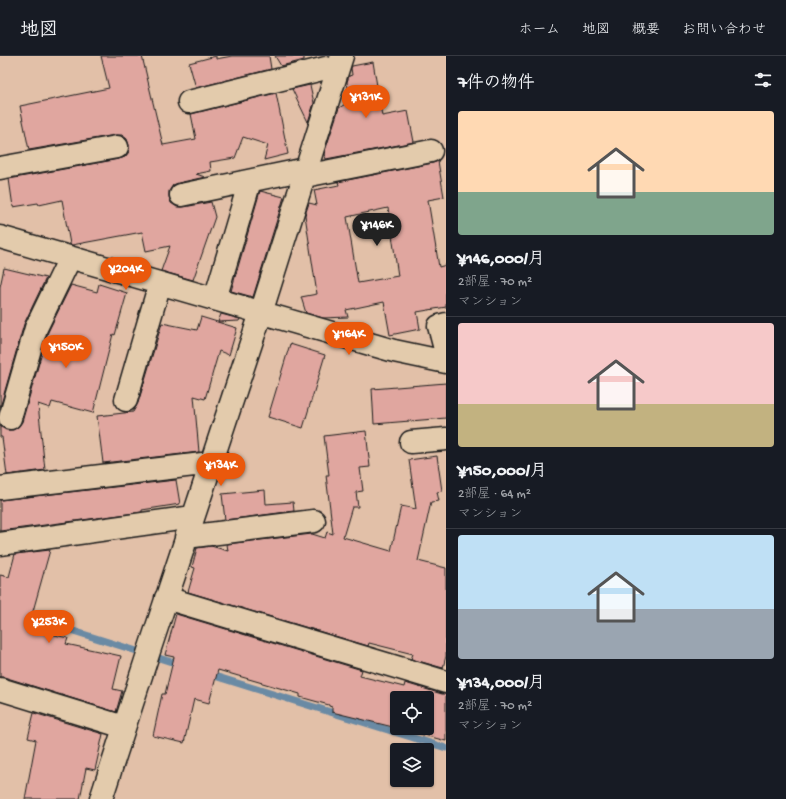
<!DOCTYPE html>
<html lang="ja">
<meta charset="utf-8">
<style>
:root{--surface:#171b24;--page:#242831;--text:#f1f3f6;--muted:#9ea1a6;--line:#363941;--accent:#ea580c}
body{margin:0;font-family:"Gochi Hand","Klee One",sans-serif;background:var(--page);color:var(--text);height:100vh;display:flex;flex-direction:column;font-size:15px;white-space:nowrap}
*{box-sizing:border-box;margin:0}
p{font-size:13px;color:var(--muted)}
.icon{flex:none;width:22px;height:22px;fill:none;stroke:currentColor;stroke-width:2;stroke-linecap:round;stroke-linejoin:round}
.map{position:relative;flex:1;overflow:hidden}
.details{display:flex;flex-direction:column;background:var(--surface);width:340px}
.details>*{flex:none}
.tools{position:absolute;left:390px;top:635px;display:grid;gap:8px}
.tools a{display:grid;place-items:center;width:44px;height:44px;border-radius:4px;background:var(--surface);box-shadow:0 1px 3px #0004;font-size:20px}
.price{position:absolute;translate:-50% -34px;padding:0 9px;border-radius:14px;background:var(--accent);color:#fff;font-size:13px;line-height:26px;filter:drop-shadow(0 1px 2px #0008)}
.price::after{content:'';position:absolute;left:50%;top:24px;width:12px;height:9px;margin-left:-6px;background:inherit;clip-path:polygon(0 0,100% 0,50% 100%)}
.price.active{background:#222;color:#fff}
ul{padding:0;list-style:none}
li{display:grid;align-content:center;gap:8px;height:212px;padding:0 12px}
li+li{border-top:1px solid var(--line)}
li span{display:grid;place-items:center;height:124px;border-radius:4px;color:#555}
li>.icon{margin-inline-start:auto}
span .icon{width:72px;height:72px;fill:#fffc;stroke-width:1}
li b{font-size:17px}
h2{display:flex;justify-content:space-between;align-items:center;height:48px;padding:0 12px;font-size:17px}
header{display:flex;align-items:center;gap:24px;box-sizing:border-box;height:56px;padding:0 20px;background:var(--surface);border-bottom:1px solid var(--line)}
header strong{font-size:19px}
nav{display:flex;gap:22px;margin-inline-start:auto;font-size:14px}
main{display:flex;flex:1;min-height:0}
.map>svg:first-child{display:block}
.lines{fill:none;stroke-linecap:round;stroke-linejoin:round}
.stream{stroke:#6b8aa4;stroke-width:7}
.building{fill:#e0a69f;stroke:#1c1c1c;fill-rule:evenodd}
.street-casing{stroke:#1c1c1c;stroke-width:25}
.street{stroke:#e3cbac;stroke-width:22}
</style>
<header>
<strong>地図</strong>
<nav><a>ホーム</a><a>地図</a><a>概要</a><a>お問い合わせ</a></nav>
</header>
<main>
<div class="map">
<svg width="446" height="743" viewBox="0 0 446 743">
<rect width="100%" height="100%" fill="#e2c0a8"/>
<filter id="ink" filterUnits="userSpaceOnUse"><feTurbulence type="fractalNoise" baseFrequency=".025" numOctaves="2"/><feDisplacementMap in="SourceGraphic" scale="8" xChannelSelector="R" yChannelSelector="G"/><feConvolveMatrix kernelMatrix="1 2 1 2 8 2 1 2 1" color-interpolation-filters="sRGB"/></filter>
<g filter="url(#ink)">
<g class="lines">
<path class="stream" d="M23 559 181 609
M208 618 446 692"/>
</g>
<path class="building" d="M101 0H142L163 89 196 83 191 58 276 37 288 98 264 104 268 89 243 81 235 102 210 106 211 115 196 118 205 121 178 127 173 129 169 135V141L171 147 177 151H184L211 146 215 161 193 224 161 215 170 190 146 195 142 176 72 189 70 188 62 144 39 149 38 147 13 151 9 123 119 103 125 101 129 96V89L127 83 122 79H115L29 94 20 50 109 32Z
M216 0V3L232 0H269L271 13 196 32 189 7Z
M275 0H304V4L281 10Z
M373 6 382 60 408 55 414 86 326 103 324 98 339 52 350 45 347 26 349 20 352 19 351 12 352 10Z
M310 29 314 47 308 66 292 33Z
M438 105 444 141 428 144 439 211 446 209V251L417 256 420 273 390 279 384 246 346 254 348 261 323 262 306 257 301 241 317 238 305 159 309 147 317 149 314 134 339 129 338 126 433 107ZM388 152 398 220 358 227 347 161Z
M260 135 284 141 253 241 231 235Z
M4 212 46 222 24 268 0 352V231Z
M99 228 127 237 115 279 113 278 93 357 52 346 50 352 38 348 45 414 7 419 2 381H0V369L1 371 6 374H13L18 371 22 366 48 276 71 229 97 236Z
M221 258 240 263 239 265 218 266Z
M201 261 237 272 229 299 219 295 205 343 194 340 199 396 103 407 97 360 133 356 138 347 162 267 197 274Z
M290 288 325 299 303 372 268 361Z
M446 327V362L374 368 372 333Z
M366 375 370 411 360 412 363 435 356 436 358 451H352L343 481 391 495 401 450 416 453 409 404 437 400 442 435 437 436 439 445 431 446 418 505 446 512V600L443 612 411 603 413 598 369 587 368 590 188 536 195 512 192 511 197 492 211 490 228 495 227 488 312 478 325 482 327 476 333 478 326 419H329L324 380Z
M176 424 180 448 142 454V456L0 475V444Z
M265 434 266 448 293 446 294 455 225 464 222 438Z
M50 494 28 573 68 582 66 588 121 600 113 633 122 635 116 656 4 621H0V519L9 521 15 498Z
M176 558 362 614 360 620 404 631 405 627 442 638H446V685L398 672H427V642H397V672L332 656V651L329 650V649L300 641V638L218 614 209 647 194 643 184 687 153 680 162 638H165L174 601 165 599Z
M34 657 103 678 95 714 86 712 80 743H25L36 684 28 682Z"/>
<g class="lines">
<defs>
<path id="street" d="M189 46 326 12 337 15
M0 112 117 91
M305 120 431 95
M181 139 306 113
M0 181 394 295 446 306
M215 243 250 125
M446 268 439 270 446 297
M126 344 160 227
M10 362 36 272 70 202
M411 386 446 383
M0 432 211 407
M186 481 314 465
M0 488 193 461
M166 542 446 626
M0 633 124 671
M101 743 149 595 261 257 342 0"/>
</defs>
<use href="#street" class="street-casing"/>
<use href="#street" class="street"/>
</g>
</g>
</svg>
<div class="tools">
<a><svg class="icon" aria-label="locate" viewBox="0 0 24 24"><circle cx="12" cy="12" r="6"/><path d="M12 2v4M12 18v4M2 12h4M18 12h4"/></svg></a>
<a><svg class="icon" aria-label="layers" viewBox="0 0 24 24"><path d="M12 4l9 5-9 5-9-5zM3 14l9 5 9-5"/></svg></a>
</div>
<b class="price" style="left:366px;top:63px">¥131K</b>
<b class="price active" style="left:377px;top:191px">¥146K</b>
<b class="price" style="left:126px;top:235px">¥204K</b>
<b class="price" style="left:349px;top:300px">¥164K</b>
<b class="price" style="left:66px;top:313px">¥150K</b>
<b class="price" style="left:221px;top:431px">¥134K</b>
<b class="price" style="left:49px;top:588px">¥253K</b>
</div>
<section class="details">
<h2>7件の物件<svg class="icon" aria-label="filters" viewBox="0 0 24 24"><path d="M4 7h16M4 17h16"/><circle cx="9" cy="7" r="2"/><circle cx="15" cy="17" r="2"/></svg></h2>
<ul>
<li><span style="background:linear-gradient(#ffd9b3 65%,#7fa58c 0)"><svg class="icon" aria-label="home" viewBox="0 0 24 24"><path d="M3 11l9-7 9 7M6 9v11h12V9"/></svg></span><div><b>¥146,000/月</b><p>2部屋 · 70 m²</p><p>マンション</p></div></li>
<li><span style="background:linear-gradient(#f6c9c9 65%,#c2b280 0)"><svg class="icon" aria-label="home" viewBox="0 0 24 24"><path d="M3 11l9-7 9 7M6 9v11h12V9"/></svg></span><div><b>¥150,000/月</b><p>2部屋 · 64 m²</p><p>マンション</p></div></li>
<li><span style="background:linear-gradient(#bfe0f5 60%,#9aa5b1 0)"><svg class="icon" aria-label="home" viewBox="0 0 24 24"><path d="M3 11l9-7 9 7M6 9v11h12V9"/></svg></span><div><b>¥134,000/月</b><p>2部屋 · 70 m²</p><p>マンション</p></div></li>
</ul>
</section>
</main>
